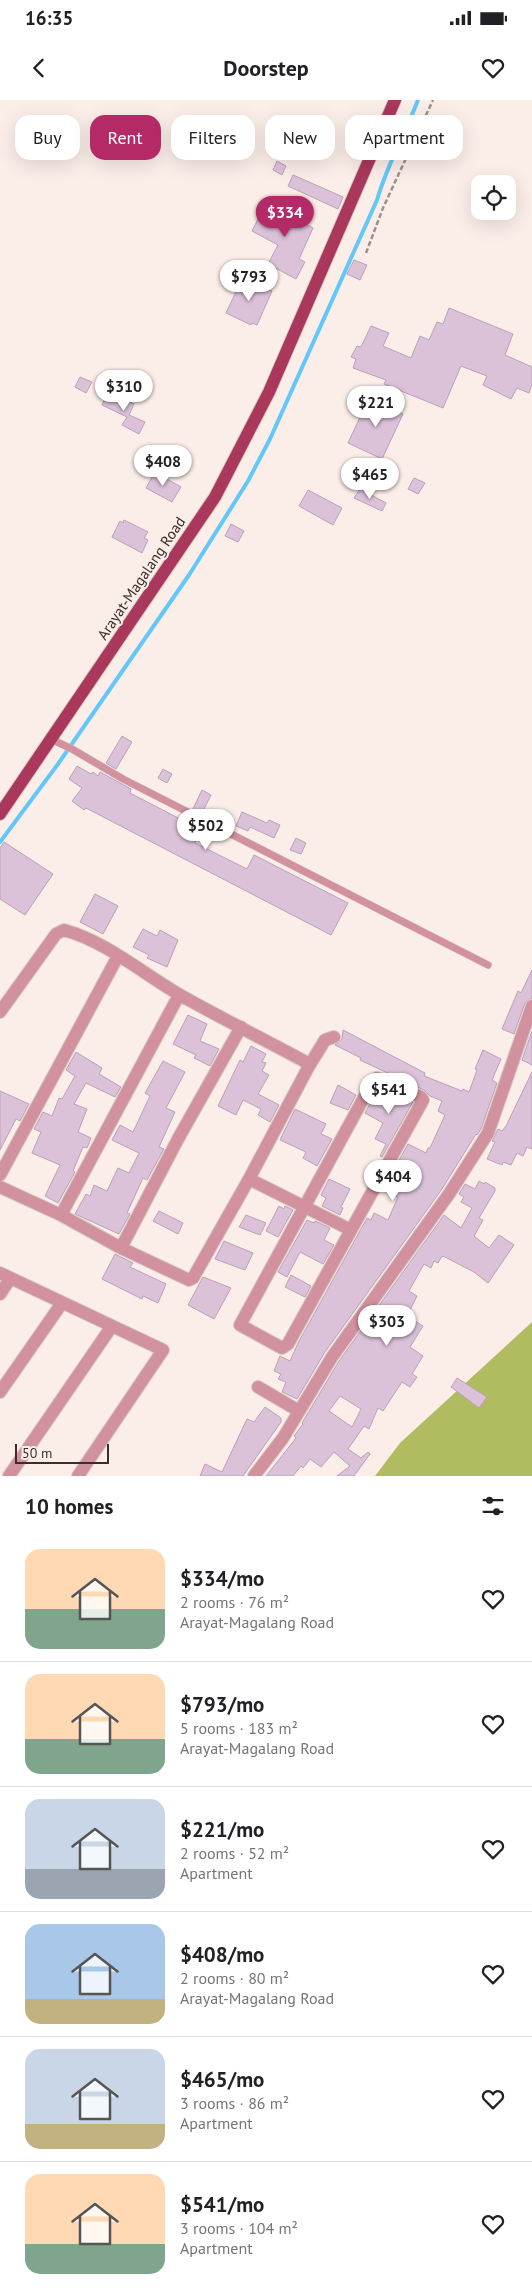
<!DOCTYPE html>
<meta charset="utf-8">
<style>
:root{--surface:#fff;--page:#f6f6f6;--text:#202124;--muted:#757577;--line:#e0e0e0;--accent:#b42a67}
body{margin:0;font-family:"PT Sans",sans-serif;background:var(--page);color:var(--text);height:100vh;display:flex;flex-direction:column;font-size:19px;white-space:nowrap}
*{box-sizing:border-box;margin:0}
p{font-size:16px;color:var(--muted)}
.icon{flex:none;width:28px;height:28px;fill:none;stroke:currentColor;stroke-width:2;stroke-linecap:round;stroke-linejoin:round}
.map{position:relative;height:1376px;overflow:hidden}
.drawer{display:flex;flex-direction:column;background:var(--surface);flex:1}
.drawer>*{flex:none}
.top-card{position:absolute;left:15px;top:15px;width:502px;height:45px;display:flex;gap:10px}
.controls{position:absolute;left:471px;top:75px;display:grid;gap:10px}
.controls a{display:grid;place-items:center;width:45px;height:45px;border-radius:10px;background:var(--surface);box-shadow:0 5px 20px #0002;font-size:25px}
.scale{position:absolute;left:15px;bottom:12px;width:94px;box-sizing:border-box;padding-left:5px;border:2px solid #3b2e29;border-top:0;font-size:14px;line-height:18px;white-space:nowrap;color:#3b2e29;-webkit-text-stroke:4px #fbede8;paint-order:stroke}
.price{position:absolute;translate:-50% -42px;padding:0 11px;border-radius:18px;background:#fff;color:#222;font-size:16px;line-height:32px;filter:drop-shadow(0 1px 2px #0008)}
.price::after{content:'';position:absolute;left:50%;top:30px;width:15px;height:11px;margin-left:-8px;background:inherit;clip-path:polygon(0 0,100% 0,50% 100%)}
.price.active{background:var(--accent);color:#fff}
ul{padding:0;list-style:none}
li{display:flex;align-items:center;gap:15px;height:125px;padding:0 25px}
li+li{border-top:1px solid var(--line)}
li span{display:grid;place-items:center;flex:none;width:140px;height:100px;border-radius:15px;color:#555}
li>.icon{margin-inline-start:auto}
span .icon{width:60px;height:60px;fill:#fffc;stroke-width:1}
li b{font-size:21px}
h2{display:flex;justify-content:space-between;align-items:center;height:60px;padding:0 25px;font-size:21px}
.chip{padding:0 18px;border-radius:15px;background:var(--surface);box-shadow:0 5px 20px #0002;font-size:18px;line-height:45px}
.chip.active{background:var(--accent);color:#fff}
.status{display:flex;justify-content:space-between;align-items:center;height:35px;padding:0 25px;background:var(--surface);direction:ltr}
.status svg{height:14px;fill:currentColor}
header{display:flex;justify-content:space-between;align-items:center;height:65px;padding:0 25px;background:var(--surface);font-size:22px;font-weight:700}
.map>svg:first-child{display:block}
.forest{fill:#b1bc61}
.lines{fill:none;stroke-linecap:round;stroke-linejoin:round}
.stream{stroke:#63c8f9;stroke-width:4}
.building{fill:#dcc2d9;stroke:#baa1b7;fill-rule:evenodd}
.lane-casing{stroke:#d8cbc6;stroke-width:8}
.street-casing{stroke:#d8cbc6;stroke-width:14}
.primary-casing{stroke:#d8cbc6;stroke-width:14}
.path{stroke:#9e908b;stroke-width:2.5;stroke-dasharray:5 2.5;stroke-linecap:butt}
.lane{stroke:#d1919f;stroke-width:7}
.street{stroke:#d1919f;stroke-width:12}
.primary{stroke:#a9385c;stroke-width:12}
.labels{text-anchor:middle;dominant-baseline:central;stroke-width:4;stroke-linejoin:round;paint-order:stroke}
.street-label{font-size:15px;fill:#3b2e29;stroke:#fbede8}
</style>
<div class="status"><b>16:35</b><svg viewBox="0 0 49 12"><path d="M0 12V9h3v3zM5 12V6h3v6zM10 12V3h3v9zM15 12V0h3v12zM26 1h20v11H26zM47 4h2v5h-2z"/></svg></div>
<header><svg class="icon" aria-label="back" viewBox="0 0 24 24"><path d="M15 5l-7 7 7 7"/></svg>Doorstep<svg class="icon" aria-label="heart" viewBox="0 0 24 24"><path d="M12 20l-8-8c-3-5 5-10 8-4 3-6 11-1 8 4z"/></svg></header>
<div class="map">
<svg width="532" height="1376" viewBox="0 0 532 1376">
<rect width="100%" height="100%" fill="#fbede8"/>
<path class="forest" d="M532 1222V1376H375L400 1343Z"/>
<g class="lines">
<path class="stream" d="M0 742 58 664 189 475 248 381 270 339 377 100C387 65 405 34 418 0"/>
</g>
<path class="building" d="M277 61 286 66 282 75 273 70Z
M293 75 343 97 338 109 288 86Z
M276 102 300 115 297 119 313 128 299 159 305 162 296 179 268 164 278 145 252 131 260 115 267 118Z
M354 160 367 165 360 180 347 174Z
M243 177 272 191 257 225 252 223 251 225 226 213Z
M449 208 513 234 505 255 532 267V284L529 293 517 288 511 299 483 285 487 276 461 266 443 308 384 284 386 280 353 268 356 259 351 257 357 246 361 247 371 226 389 233 383 246 411 258 420 236 429 240 437 222 443 224Z
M80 277 92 282 86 293 75 287Z
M108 292 134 304 129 315 145 322 139 334 122 325 127 317 102 305Z
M369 298 403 314 382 359 348 343Z
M155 372 181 387 172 402 146 388Z
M414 378 425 383 418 394 408 389Z
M360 389 386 403 382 411 354 398Z
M308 390 342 408 333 425 299 406Z
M124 420 148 432 144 438 148 440 142 453 112 437 120 421 123 423Z
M231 424 244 431 238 442 225 436Z
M122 636 132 642 116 669 106 663Z
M77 666 91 674 93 672 98 676 100 672 131 689 130 693 180 719 182 715 203 726 195 743 247 769 254 755 348 803 331 835 86 708 84 710 72 701 82 688 69 679Z
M163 669 172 674 167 683 158 678Z
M202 690 211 695 202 713 193 709Z
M242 712 267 723 269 720 280 725 274 738 250 727 248 731 236 726Z
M296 738 306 743 301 754 290 750Z
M4 742 53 774 25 815 0 799V748Z
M95 794 118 806 103 834 80 822Z
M143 829 157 836 160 830 178 840 167 867 147 858 149 855 133 847Z
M532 870V898L525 903 514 934 502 929 518 891 521 893Z
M188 915 207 924 200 941 219 949 210 966 194 958 196 955 173 944Z
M343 930 425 973 424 976 462 991 463 989 469 992 477 970 475 969 483 950 501 959 492 980 497 983 481 1029 477 1035 476 1034 442 1089 325 1252 297 1299 282 1292 286 1282 278 1279 281 1274 274 1271 280 1256 290 1261 298 1243 367 1118 371 1120 374 1113 388 1120 398 1097 386 1092 399 1065 397 1064 408 1044 426 1053 428 1048H430L445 1015 438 1011 442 1001 430 996 424 990 360 960 361 958 335 945 342 939Z
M532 931V965L522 960Z
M251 946 266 954 262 962 266 963 262 971 269 975 258 994 279 1005 270 1022 258 1015 261 1009 243 1000 236 1015 218 1006 240 960 243 962Z
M76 952 102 968 99 974 121 987 115 997 86 983 74 1004 87 1009 78 1032 91 1038 87 1048 83 1047 73 1071 75 1072 58 1103 45 1096 60 1065 32 1053 41 1032 34 1029 43 1012 52 1016 59 998 62 999 75 976 66 970Z
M163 961 185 972 166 1008 175 1012 159 1047 164 1049 147 1080 143 1078 127 1113 130 1114 119 1134 75 1114 86 1094 90 1096 94 1085 107 1091 118 1068 129 1073 139 1053 112 1040 120 1025 133 1032 150 996 145 993Z
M532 972V1049L527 1047 523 1056 517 1053 511 1065 503 1062 502 1065 487 1059 495 1042 492 1041 498 1029 502 1031 506 1026Z
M338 985 356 995 348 1010 330 1003Z
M382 989 413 1002 382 1057 380 1056 386 1044 375 1039 383 1023 365 1013 372 1000 376 1002Z
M0 991 29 1004 20 1021 16 1019 0 1050Z
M295 1009 326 1024 321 1034 332 1039 317 1066 303 1058 306 1052 280 1040Z
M329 1079 350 1089 341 1107 343 1108 340 1115 322 1106 326 1098 321 1095Z
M479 1081 484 1084 485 1082 495 1088V1091L479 1118 483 1120 474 1136 489 1148 499 1135 514 1145 488 1183 474 1172 445 1157 442 1156 438 1163 434 1161 431 1168 424 1164 409 1191 417 1196 407 1216 423 1226 410 1247 423 1256 412 1274 417 1277 410 1287 402 1282 383 1311 378 1308 369 1329 364 1326 348 1349 361 1358 368 1352 370 1354 354 1376H337L350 1366 334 1352 321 1367 310 1359 303 1368 301 1366 293 1376H266L296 1338 294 1336 303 1324 302 1323 339 1261 444 1115 461 1128 472 1108 461 1102 464 1097 459 1094 465 1084 475 1089ZM340 1296 361 1309 352 1327 329 1311Z
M279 1106 284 1109 285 1106 293 1110 278 1137 266 1131Z
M159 1111 183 1123 178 1134 153 1121Z
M246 1115 266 1123 260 1135 239 1127Z
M307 1120 314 1123 315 1121 330 1128 324 1140 334 1145 323 1164 300 1152 287 1177 278 1172Z
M224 1141 253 1153 245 1170 215 1159Z
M115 1154 133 1163 130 1167 166 1184 158 1203 143 1196 142 1199 102 1179Z
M291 1175 311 1186 305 1197 285 1187Z
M203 1177 231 1188 214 1219 188 1205Z
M457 1278 487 1297 479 1308 451 1287Z
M265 1307 281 1318V1322L243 1376H200L205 1364 222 1372 247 1319 254 1322Z"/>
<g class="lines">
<defs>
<path id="lane" d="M51 639 72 649 123 679 488 865"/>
<path id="street" d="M0 912 56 834 64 830C107 842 142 873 180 895 221 918 263 939 304 961L309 966 249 1079 193 1178 189 1180 121 1148 61 1115 0 1087
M309 966 325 940 334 937
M377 978 421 997 423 1000 288 1244 282 1248 240 1225 373 981Z
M0 1075 118 856
M249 1079 351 1130
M61 1115 179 895
M121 1148 178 1039 241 927
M0 1173 163 1250 78 1376
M0 1194 10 1179
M258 1287 299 1311
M0 1292 62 1203
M9 1376 112 1226
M254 1376 283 1338 332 1257 449 1094 488 1033 532 906"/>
<path id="primary" d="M0 714 215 397 269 292 395 0"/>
</defs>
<use href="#lane" class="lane-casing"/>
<use href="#street" class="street-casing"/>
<use href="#primary" class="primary-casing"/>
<path class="path" d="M366 153 383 108 433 0"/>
<use href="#lane" class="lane"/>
<use href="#street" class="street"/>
<use href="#primary" class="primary"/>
</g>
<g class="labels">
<g class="street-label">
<text transform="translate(141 478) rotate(-56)">Arayat-Magalang Road</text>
</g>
</g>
</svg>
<div class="controls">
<a><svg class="icon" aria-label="locate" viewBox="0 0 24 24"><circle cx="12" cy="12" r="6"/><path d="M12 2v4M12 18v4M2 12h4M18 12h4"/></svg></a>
</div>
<div class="scale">50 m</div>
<b class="price active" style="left:285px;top:138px">$334</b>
<b class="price" style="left:249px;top:202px">$793</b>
<b class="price" style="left:124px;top:312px">$310</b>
<b class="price" style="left:376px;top:328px">$221</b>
<b class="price" style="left:163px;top:387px">$408</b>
<b class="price" style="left:370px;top:400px">$465</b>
<b class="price" style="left:206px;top:751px">$502</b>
<b class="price" style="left:389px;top:1015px">$541</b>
<b class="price" style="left:393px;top:1102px">$404</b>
<b class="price" style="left:387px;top:1247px">$303</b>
<div class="top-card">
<a class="chip">Buy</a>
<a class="chip active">Rent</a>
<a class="chip">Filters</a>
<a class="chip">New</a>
<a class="chip">Apartment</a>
</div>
</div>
<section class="drawer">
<h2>10 homes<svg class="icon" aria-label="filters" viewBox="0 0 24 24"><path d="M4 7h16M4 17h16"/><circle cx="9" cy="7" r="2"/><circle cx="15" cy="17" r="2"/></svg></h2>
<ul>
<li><span style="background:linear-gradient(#ffd9b3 60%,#7fa58c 0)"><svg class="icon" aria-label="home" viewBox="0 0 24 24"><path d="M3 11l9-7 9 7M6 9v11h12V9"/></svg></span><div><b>$334/mo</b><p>2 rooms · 76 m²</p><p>Arayat-Magalang Road</p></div><svg class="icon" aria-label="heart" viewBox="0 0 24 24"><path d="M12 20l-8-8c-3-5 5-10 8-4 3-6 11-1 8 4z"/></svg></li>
<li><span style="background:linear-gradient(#ffd9b3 65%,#7fa58c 0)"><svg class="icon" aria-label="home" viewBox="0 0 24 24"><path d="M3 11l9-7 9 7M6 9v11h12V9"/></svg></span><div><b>$793/mo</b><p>5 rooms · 183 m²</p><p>Arayat-Magalang Road</p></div><svg class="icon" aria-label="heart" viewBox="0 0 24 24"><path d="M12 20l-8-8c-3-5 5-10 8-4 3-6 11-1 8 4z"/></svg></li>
<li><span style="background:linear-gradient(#c9d6e8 70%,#9aa5b1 0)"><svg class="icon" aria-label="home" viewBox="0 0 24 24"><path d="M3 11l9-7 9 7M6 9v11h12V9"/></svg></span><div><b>$221/mo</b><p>2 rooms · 52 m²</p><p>Apartment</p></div><svg class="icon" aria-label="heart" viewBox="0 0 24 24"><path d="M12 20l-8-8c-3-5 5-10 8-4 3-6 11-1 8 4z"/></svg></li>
<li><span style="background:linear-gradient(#a9c7e8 75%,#c2b280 0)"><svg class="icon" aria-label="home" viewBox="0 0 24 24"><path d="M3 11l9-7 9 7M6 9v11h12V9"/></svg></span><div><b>$408/mo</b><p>2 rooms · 80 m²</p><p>Arayat-Magalang Road</p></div><svg class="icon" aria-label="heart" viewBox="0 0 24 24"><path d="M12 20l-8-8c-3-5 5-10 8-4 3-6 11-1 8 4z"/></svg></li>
<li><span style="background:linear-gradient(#c9d6e8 75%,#c2b280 0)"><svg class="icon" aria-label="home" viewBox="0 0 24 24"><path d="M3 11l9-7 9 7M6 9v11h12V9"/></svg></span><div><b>$465/mo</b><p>3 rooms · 86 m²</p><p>Apartment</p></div><svg class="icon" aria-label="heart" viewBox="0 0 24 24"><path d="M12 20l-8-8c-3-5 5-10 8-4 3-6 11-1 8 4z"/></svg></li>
<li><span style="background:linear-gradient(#ffd9b3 70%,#7fa58c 0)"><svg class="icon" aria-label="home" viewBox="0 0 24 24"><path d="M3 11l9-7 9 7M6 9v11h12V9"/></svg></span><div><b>$541/mo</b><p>3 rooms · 104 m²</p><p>Apartment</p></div><svg class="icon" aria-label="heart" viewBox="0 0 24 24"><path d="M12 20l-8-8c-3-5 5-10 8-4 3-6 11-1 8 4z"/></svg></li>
</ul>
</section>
